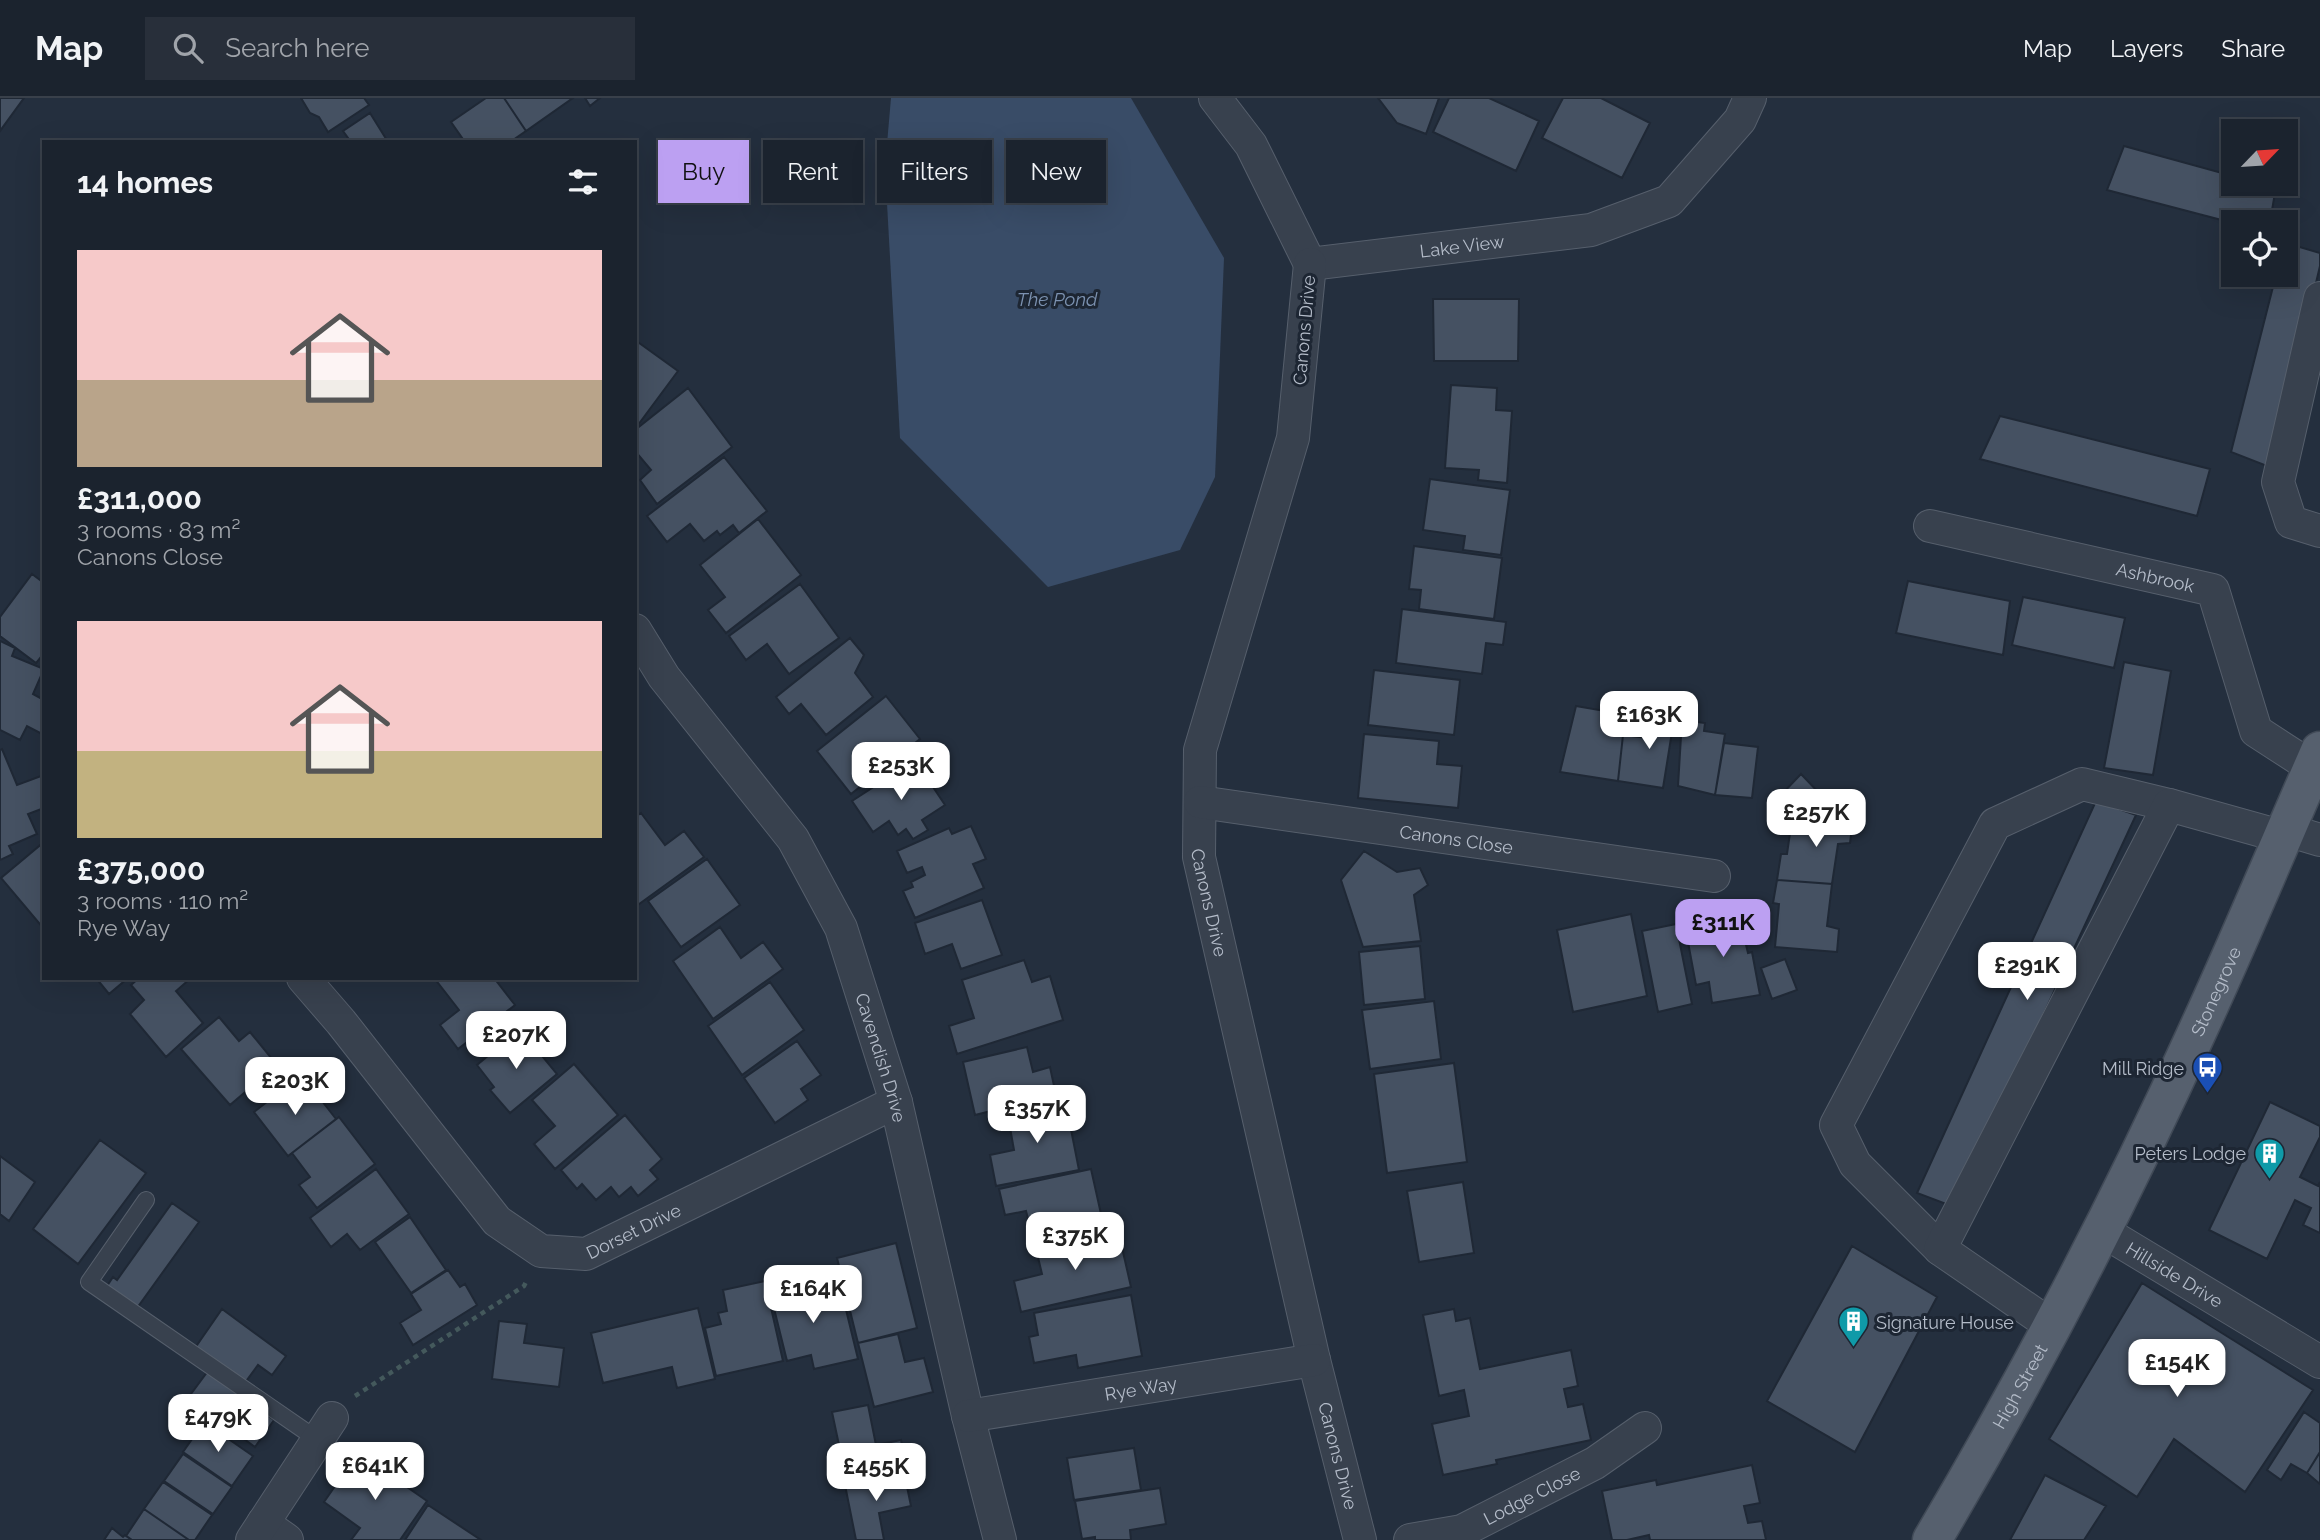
<!DOCTYPE html>
<meta charset="utf-8">
<style>
:root{--surface:#1b232e;--page:#282f3a;--text:#f1f3f6;--muted:#a0a4aa;--line:#39404a;--accent:#bca0f2}
body{margin:0;font-family:Raleway,sans-serif;background:var(--page);color:var(--text);height:100vh;display:flex;flex-direction:column;font-size:26px;white-space:nowrap}
*{box-sizing:border-box;margin:0}
p{font-size:23px;color:var(--muted)}
.icon{flex:none;width:38px;height:38px;fill:none;stroke:currentColor;stroke-width:2;stroke-linecap:round;stroke-linejoin:round}
.map{position:relative;flex:1;overflow:hidden}
.side{position:absolute;left:42px;top:42px;width:595px;height:840px;display:flex;flex-direction:column;background:var(--surface);border-radius:0px;box-shadow:0 7px 28px #0002,0 0 0 2px var(--line)}
.side>*{flex:none}
.banner{position:absolute;left:658px;top:42px;width:665px;height:63px;display:flex;gap:14px}
.needle{width:46px;rotate:65deg}
.buttons{position:absolute;left:2221px;top:21px;display:grid;gap:14px}
.buttons a{display:grid;place-items:center;width:77px;height:77px;border-radius:0px;background:var(--surface);box-shadow:0 7px 28px #0002,0 0 0 2px var(--line);font-size:35px}
.price{position:absolute;translate:-50% -60px;padding:0 16px;border-radius:14px;background:#fff;color:#222;font-size:23px;line-height:46px;filter:drop-shadow(0 2px 4px #0008)}
.price::after{content:'';position:absolute;left:50%;top:42px;width:21px;height:16px;margin-left:-10px;background:inherit;clip-path:polygon(0 0,100% 0,50% 100%)}
.price.selected{background:var(--accent);color:#111}
ul{padding:0;list-style:none}
li{display:grid;align-content:center;gap:14px;height:371px;padding:0 35px}
li span{display:grid;place-items:center;height:217px;border-radius:0px;color:#555}
li>.icon{margin-inline-start:auto}
span .icon{width:126px;height:126px;fill:#fffc;stroke-width:1}
li b{font-size:30px}
h2{display:flex;justify-content:space-between;align-items:center;height:84px;padding:0 35px;font-size:30px}
.tag{padding:0 24px;border-radius:0px;background:var(--surface);box-shadow:0 7px 28px #0002,0 0 0 2px var(--line);font-size:24px;line-height:63px}
.tag.selected{background:var(--accent);color:#111}
header{display:flex;align-items:center;gap:42px;box-sizing:border-box;height:98px;padding:0 35px;background:var(--surface);border-bottom:2px solid var(--line)}
header strong{font-size:33px}
nav{display:flex;gap:38px;margin-inline-start:auto;font-size:24px}
.search{width:490px;height:63px;background:var(--page);display:flex;align-items:center;gap:18px;box-sizing:border-box;padding:0 24px;border-radius:0px;color:var(--muted);font-size:26px}
.map>svg:first-child{display:block}
.water{fill:#394c67}
.building{fill:#455162;stroke:#1f2835;stroke-width:2}
.lines{fill:none;stroke-linecap:round;stroke-linejoin:round}
.lane-casing{stroke:#565f6c;stroke-width:18}
.street-casing{stroke:#565f6c;stroke-width:34}
.primary-casing{stroke:#414a57;stroke-width:41}
.path{stroke:#44595c;stroke-width:4.5;stroke-dasharray:5 5;stroke-linecap:butt}
.lane{stroke:#38414e;stroke-width:16}
.street{stroke:#38414e;stroke-width:32}
.primary{stroke:#56606e;stroke-width:38}
.labels{text-anchor:middle;dominant-baseline:central;stroke-width:6;stroke-linejoin:round;paint-order:stroke}
.street-label{font-size:18px;fill:#b4bcc9;stroke:#1d2633}
.poi-label{font-size:18px;fill:#b4bcc9;stroke:#1d2633;text-anchor:end}
.water-label{font-size:19px;font-style:italic;fill:#7c92b1;stroke:#1d2633}
</style>
<header>
<strong>Map</strong>
<div class="search"><svg class="icon" aria-label="search" viewBox="0 0 24 24"><circle cx="10" cy="10" r="6"/><path d="M15 15l6 6"/></svg>Search here</div>
<nav><a>Map</a><a>Layers</a><a>Share</a></nav>
</header>
<div class="map">
<svg width="2320" height="1442" viewBox="0 0 2320 1442">
<rect width="100%" height="100%" fill="#242f3e"/>
<path class="water" d="M891 0H1131L1224 160 1215 379 1180 452 1048 489 900 340 885 69Z"/>
<path class="building" d="M0 0H24L0 33Z
M301 0H364L369 7 328 34 319 19 310 15Z
M486 0H504L526 33 510 44H465L451 24Z
M504 0H573L526 33Z
M585 0H600L590 8Z
M1378 0H1439L1426 36 1397 25Z
M1449 0H1489L1539 23 1516 73 1433 34Z
M1563 0H1601L1650 25 1622 80 1542 40Z
M370 15 388 44H351L343 33Z
M2124 48 2233 78V86H2263L2276 89 2270 124 2233 125 2107 92Z
M2286 145 2320 155V168L2272 370 2231 354 2276 177H2286Z
M1433 201H1519L1518 263H1434Z
M635 242 678 273 635 331Z
M1451 287 1497 290 1496 312 1512 313 1507 385 1478 382 1479 372 1445 370Z
M688 290 732 349 657 406 640 382 651 372 635 353V332Z
M2000 318 2210 371 2197 418 1980 361Z
M724 359 767 413 739 435 733 427 720 437 717 433 704 443 690 426 667 444 647 418Z
M1430 381 1510 392 1501 457 1463 452 1465 438 1423 432Z
M758 421 801 477 726 535 708 512 725 499 700 467Z
M1414 448 1502 460 1494 521 1419 511 1421 492 1409 491Z
M32 476 44 485V555L36 565 0 538V519Z
M1908 483 2010 503 2003 557 1896 535Z
M800 486 839 540 789 576 767 546 746 562 729 538Z
M2023 499 2125 520 2114 570 2012 547Z
M1402 511 1506 524 1503 547 1486 545 1482 576 1396 565Z
M850 540 864 557 855 575 873 599 826 637 801 606 789 616 776 599Z
M0 543 15 550 12 558 44 571 33 596 44 602V637L27 628 20 642 0 632Z
M2124 564 2171 573 2153 677 2104 670Z
M1374 572 1460 582 1454 637 1368 627Z
M886 598 920 641 851 696 817 653Z
M1652 606 1676 609 1663 690 1618 683 1623 637 1647 640Z
M1576 608 1605 613 1604 632 1623 637 1618 683 1560 674Z
M1682 622 1705 625 1704 633 1725 636 1715 697 1678 688Z
M1364 636 1439 643 1437 666 1462 668 1458 710 1358 700Z
M1724 645 1758 649 1752 700 1715 697Z
M2 651 17 687 41 678 44 685V710L28 716 37 736 9 748 13 756 0 762V652Z
M915 662 945 707 922 722 928 732 913 741 906 731 898 737 889 723 873 734 852 703Z
M1801 676 1821 697 1801 717 1780 698Z
M2096 703 2136 717 1954 1109 1917 1095Z
M1821 711 1854 713 1850 745 1838 746 1832 786 1777 782 1781 756H1787L1791 728 1819 731Z
M641 715 665 747 684 733 704 759 635 809V719Z
M971 728 986 761 973 766 984 790 915 820 903 793 913 789 911 784 925 777 922 769 907 775 897 753 949 730 952 736Z
M44 744V831L1 780Z
M1364 753 1397 774 1420 770 1428 787 1414 797 1421 843 1363 849 1341 782Z
M707 761 740 807 681 849 648 803Z
M1777 782 1832 786 1827 828 1839 831 1837 854 1775 849 1779 806 1773 805Z
M982 802 1002 857 961 871 952 846 925 856 915 825Z
M1631 816 1647 898 1573 914 1557 832Z
M1739 818 1748 855 1752 854 1760 897 1712 905 1709 884 1696 887 1685 828Z
M1676 826 1692 906 1658 914 1642 833Z
M720 829 741 860 763 844 783 871 713 921 673 863Z
M1420 848 1425 901 1364 907 1359 854Z
M1785 861 1797 892 1772 901 1761 870Z
M1024 862 1032 884 1050 878 1063 922 957 956 949 928 974 920 962 882Z
M96 880H128L109 896Z
M139 880H191L176 893 203 925 166 959 130 916 144 902 131 887Z
M437 880H494L515 907 458 951 440 927 459 912 435 881Z
M770 884 804 932 742 977 708 928Z
M1434 903 1441 961 1370 971 1362 912Z
M219 919 239 943 250 934 277 967 230 1007 181 951Z
M520 931 557 976 510 1015 490 992 494 989 477 967Z
M797 943 821 977 801 991 808 1002 775 1025 744 980Z
M1027 949 1033 974 1050 969 1056 997 975 1017 963 964Z
M1454 965 1467 1064 1387 1075 1374 976Z
M574 966 618 1017 555 1071 534 1046 555 1028 532 1002Z
M295 982 304 993 311 989 336 1021 288 1058 254 1014Z
M1065 1001 1079 1072 996 1088 990 1057 1014 1052 1007 1013Z
M2270 1004 2320 1028V1039L2300 1079 2318 1088 2320 1084V1135L2303 1127 2311 1110 2295 1102 2267 1161 2209 1132Z
M625 1017 662 1061 650 1072 658 1081 638 1098 631 1089 619 1099 611 1089 596 1102 582 1086 577 1091 561 1072Z
M339 1019 375 1066 317 1110 299 1087 310 1079 292 1055Z
M100 1042 146 1075 78 1166 33 1131Z
M0 1058 35 1084 9 1123 0 1116Z
M376 1071 409 1116 360 1152 347 1136 331 1149 310 1120Z
M1091 1071 1105 1134 1084 1139 1082 1130 1033 1141 1026 1113 1005 1117 999 1091Z
M1463 1084 1474 1155 1419 1164 1407 1093Z
M172 1105 199 1124 137 1210 107 1188 113 1179 117 1182Z
M410 1119 446 1172 411 1195 375 1144Z
M1118 1132 1131 1189 1021 1214 1014 1183 1042 1176 1036 1151Z
M896 1145 917 1230 858 1245 837 1160Z
M1852 1148 1937 1199 1855 1354 1767 1303Z
M448 1172 460 1189 465 1186 477 1207 413 1247 400 1225 421 1212 411 1196Z
M784 1178 789 1199 840 1187 858 1261 814 1271 811 1257 787 1263 767 1182Z
M765 1183 783 1263 716 1278 705 1230 721 1226 718 1215 727 1213 723 1192Z
M2142 1185 2313 1292 2245 1394 2174 1341 2137 1399 2049 1341Z
M1131 1197 1142 1258 1078 1270 1076 1257 1034 1265 1029 1239 1038 1237 1034 1215Z
M698 1210 715 1281 677 1290 672 1269 603 1285 591 1235Z
M222 1211 286 1258 272 1277 258 1267 244 1286 195 1250Z
M1454 1211 1456 1223 1470 1220 1480 1271 1571 1252 1578 1288 1564 1291 1568 1309 1583 1306 1591 1342 1496 1362 1497 1366 1443 1377 1432 1326 1469 1318 1464 1292 1439 1298 1423 1217Z
M499 1223 527 1226 524 1245 564 1250 559 1289 492 1281Z
M898 1236 905 1264 924 1260 933 1294 874 1309 858 1245Z
M208 1273 274 1322 255 1349 188 1300Z
M868 1307 876 1347 901 1342 907 1373 847 1385 832 1314Z
M2304 1314 2320 1325V1354L2307 1375 2291 1366 2281 1382 2267 1372Z
M204 1324 253 1358 232 1388 183 1354Z
M1134 1350 1141 1392 1074 1402 1067 1360Z
M2320 1354V1386L2307 1375Z
M358 1355 427 1403 400 1442H351L360 1430 324 1404Z
M183 1356 232 1389 213 1416 164 1383Z
M1752 1367 1760 1405 1744 1408 1748 1425 1762 1423 1766 1442H1650L1649 1437 1627 1442H1612L1602 1393 1656 1382 1657 1387Z
M904 1374 911 1408 879 1415 884 1442H856L845 1387Z
M2045 1377 2106 1408 2084 1442H2010Z
M163 1384 212 1417 195 1442H189L144 1411Z
M1160 1390 1166 1426 1130 1432 1131 1442H1095V1439L1082 1441 1075 1403Z
M428 1407 481 1442H405Z
M144 1411 189 1442H132L126 1438Z
M112 1430 123 1439 125 1437 132 1442H104Z"/>
<g class="lines">
<defs>
<path id="lane" d="M146 1102 89 1184 318 1342"/>
<g id="street">
<path id="s1" d="M1215 0 1251 47 1310 166 1591 132 1669 103 1740 22 1750 0"/>
<path id="s2" d="M1310 166 1293 340 1200 652 1199 759 1314 1262 1360 1442"/>
<path d="M2320 200 2278 384 2291 424 2320 433"/>
<path id="s3" d="M1930 428 2213 492 2256 633 2313 670"/>
<path id="s4" d="M635 532 664 579 793 741 841 830 896 1004 968 1318 1000 1442"/>
<path id="s5" d="M1200 704 1714 778"/>
<path d="M2287 732 2320 742"/>
<path id="s6" d="M303 880 341 924 497 1123 541 1153 586 1156 896 1004"/>
<path id="s7" d="M2101 1132 2320 1264"/>
<path d="M1940 1151 1855 1066 1836 1027 1995 726 2082 686 2169 707"/>
<path d="M2052 1228 1940 1151 2169 707 2284 739"/>
<path id="s8" d="M968 1318 1314 1262"/>
<path d="M263 1425 287 1442"/>
<path d="M252 1442 332 1320"/>
<path id="s9" d="M1410 1442 1462 1433 1595 1365 1645 1330"/>
</g>
<g id="primary">
<path id="s10" d="M1932 1442C2029 1278 2118 1108 2197 934 2240 841 2279 747 2320 653"/>
</g>
</defs>
<use href="#lane" class="lane-casing"/>
<use href="#street" class="street-casing"/>
<use href="#primary" class="primary-casing"/>
<path class="path" d="M355 1298 524 1188 527 1182"/>
<use href="#lane" class="lane"/>
<use href="#street" class="street"/>
<use href="#primary" class="primary"/>
</g>
<defs>
<symbol id="bus-pin" viewBox="-11 -11 22 30"><path d="M0 17L-7.5 6A9.5 9.5 0 1 1 7.5 6Z" fill="#1a4fb4" stroke="#1d2633"/><path d="M-5-6H5V4H4V6H2V4H-2V6H-4V4H-5ZM-3.5-4V0h7V-4ZM-3.5 1.2v1.5H-2V1.2ZM2 1.2v1.5H3.5V1.2Z" fill="#fff"/></symbol>
<symbol id="building-pin" viewBox="-11 -11 22 30"><path d="M0 17L-7.5 6A9.5 9.5 0 1 1 7.5 6Z" fill="#0f9aa8" stroke="#1d2633"/><path d="M-4-6H4V6H1V3H-1V6H-4ZM-2.5-4.3h1.7v1.8h-1.7ZM.8-4.3h1.7v1.8H.8ZM-2.5-1h1.7V.8h-1.7ZM.8-1h1.7V.8H.8Z" fill="#fff"/></symbol>
</defs>
<g fill-rule="evenodd">
<use href="#bus-pin" x="2190" y="952" width="35" height="47"/>
<use href="#building-pin" x="2252" y="1038" width="35" height="47"/>
<use href="#building-pin" x="1836" y="1206" width="35" height="47"/>
</g>
<g class="labels">
<g class="street-label">
<text stroke="none"><textPath href="#s1" startOffset="345">Lake View</textPath></text>
<text transform="translate(1304 232) rotate(-85)">Canons Drive</text>
<text stroke="none"><textPath href="#s3" startOffset="231">Ashbrook</textPath></text>
<text stroke="none"><textPath href="#s5" startOffset="259">Canons Close</textPath></text>
<text stroke="none"><textPath href="#s2" startOffset="654">Canons Drive</textPath></text>
<text stroke="none"><textPath href="#s10" startOffset="618">Stonegrove</textPath></text>
<text stroke="none"><textPath href="#s4" startOffset="499">Cavendish Drive</textPath></text>
<text stroke="none"><textPath href="#s6" startOffset="462">Dorset Drive</textPath></text>
<text stroke="none"><textPath href="#s7" startOffset="86">Hillside Drive</textPath></text>
<text stroke="none"><textPath href="#s10" startOffset="177">High Street</textPath></text>
<text stroke="none"><textPath href="#s8" startOffset="175">Rye Way</textPath></text>
<text stroke="none"><textPath href="#s2" startOffset="1222">Canons Drive</textPath></text>
<text stroke="none"><textPath href="#s9" startOffset="131">Lodge Close</textPath></text>
</g>
<g class="poi-label">
<text x="2184" y="970">Mill Ridge</text>
<text x="2246" y="1055">Peters Lodge</text>
<text x="1876" y="1224" text-anchor="start">Signature House</text>
</g>
<g class="water-label">
<text x="1057" y="201">The Pond</text>
</g>
</g>
</svg>
<div class="buttons">
<a><svg class="needle" viewBox="-14 -14 28 28"><path d="M0-13l5 13h-10z" fill="#e53935"/><path d="M0 13l5-13h-10z" fill="#a0a4aa"/></svg></a>
<a><svg class="icon" aria-label="locate" viewBox="0 0 24 24"><circle cx="12" cy="12" r="6"/><path d="M12 2v4M12 18v4M2 12h4M18 12h4"/></svg></a>
</div>
<b class="price" style="left:1649px;top:653px">£163K</b>
<b class="price" style="left:901px;top:704px">£253K</b>
<b class="price" style="left:1816px;top:751px">£257K</b>
<b class="price selected" style="left:1723px;top:861px">£311K</b>
<b class="price" style="left:2027px;top:904px">£291K</b>
<b class="price" style="left:516px;top:973px">£207K</b>
<b class="price" style="left:295px;top:1019px">£203K</b>
<b class="price" style="left:1037px;top:1047px">£357K</b>
<b class="price" style="left:1075px;top:1174px">£375K</b>
<b class="price" style="left:813px;top:1227px">£164K</b>
<b class="price" style="left:2177px;top:1301px">£154K</b>
<b class="price" style="left:218px;top:1356px">£479K</b>
<b class="price" style="left:375px;top:1404px">£641K</b>
<b class="price" style="left:876px;top:1405px">£455K</b>
<div class="banner">
<a class="tag selected">Buy</a>
<a class="tag">Rent</a>
<a class="tag">Filters</a>
<a class="tag">New</a>
</div>
<section class="side">
<h2>14 homes<svg class="icon" aria-label="filters" viewBox="0 0 24 24"><path d="M4 7h16M4 17h16"/><circle cx="9" cy="7" r="2"/><circle cx="15" cy="17" r="2"/></svg></h2>
<ul>
<li><span style="background:linear-gradient(#f6c9c9 60%,#b9a48a 0)"><svg class="icon" aria-label="home" viewBox="0 0 24 24"><path d="M3 11l9-7 9 7M6 9v11h12V9"/></svg></span><div><b>£311,000</b><p>3 rooms · 83 m²</p><p>Canons Close</p></div></li>
<li><span style="background:linear-gradient(#f6c9c9 60%,#c2b280 0)"><svg class="icon" aria-label="home" viewBox="0 0 24 24"><path d="M3 11l9-7 9 7M6 9v11h12V9"/></svg></span><div><b>£375,000</b><p>3 rooms · 110 m²</p><p>Rye Way</p></div></li>
</ul>
</section>
</div>
